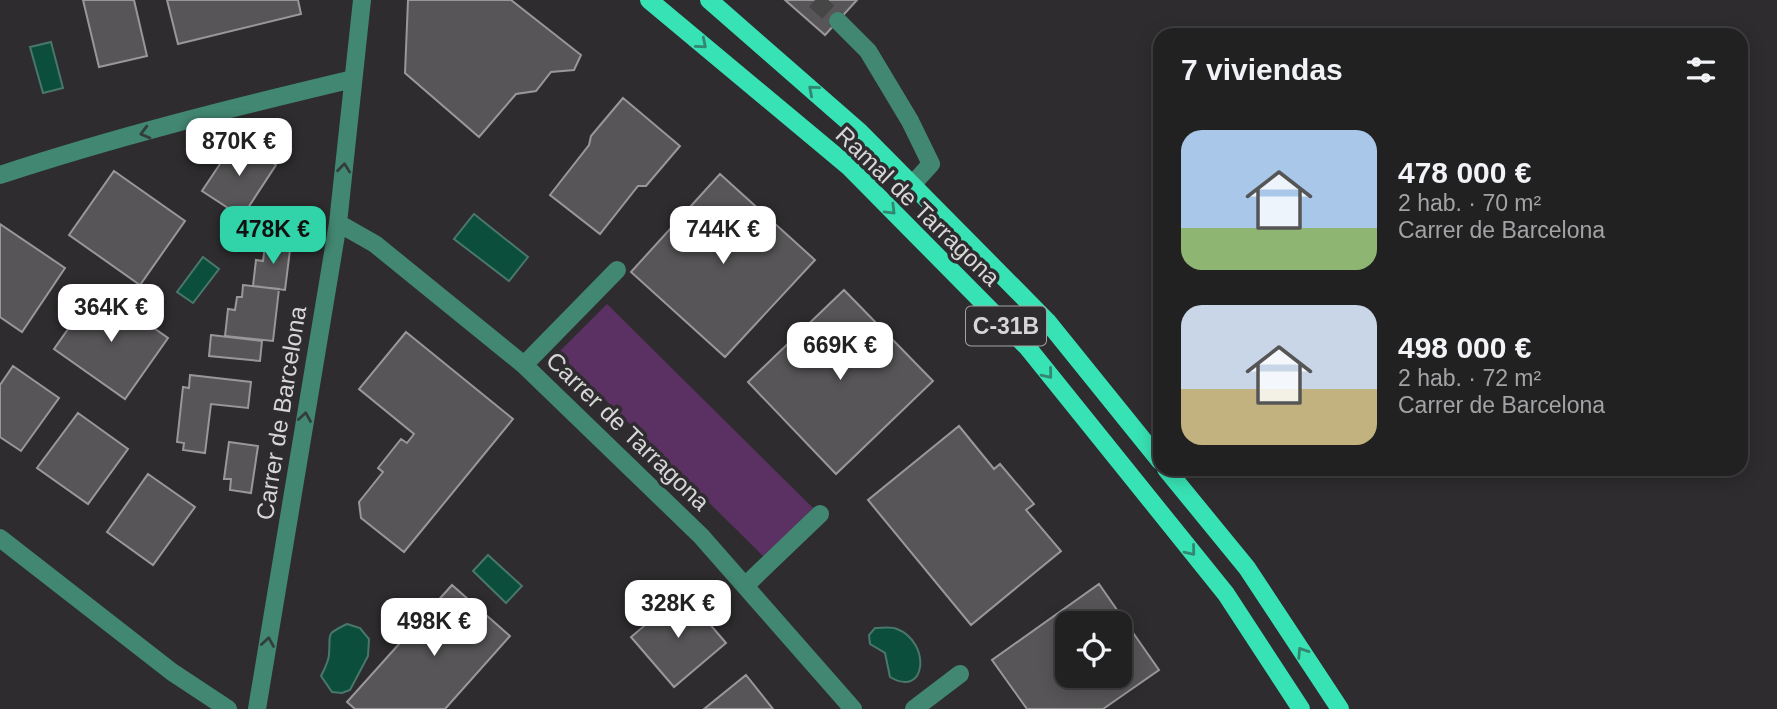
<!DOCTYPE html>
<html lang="es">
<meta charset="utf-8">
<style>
:root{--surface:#222122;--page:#2e2e2f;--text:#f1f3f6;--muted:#a2a3a5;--line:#3f3e40;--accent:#31d4a9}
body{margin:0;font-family:Helvetica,sans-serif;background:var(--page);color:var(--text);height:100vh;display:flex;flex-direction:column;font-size:26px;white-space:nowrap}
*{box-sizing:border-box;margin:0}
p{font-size:23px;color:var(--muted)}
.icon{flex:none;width:38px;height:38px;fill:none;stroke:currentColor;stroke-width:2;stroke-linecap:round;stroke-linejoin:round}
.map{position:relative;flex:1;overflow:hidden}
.side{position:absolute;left:1153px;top:28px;width:595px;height:448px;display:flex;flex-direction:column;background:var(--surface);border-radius:21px;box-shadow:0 4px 18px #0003,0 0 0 2px var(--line)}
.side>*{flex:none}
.tools{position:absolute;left:1055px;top:611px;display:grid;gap:14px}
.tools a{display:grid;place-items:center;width:77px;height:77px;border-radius:14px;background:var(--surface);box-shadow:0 4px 18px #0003,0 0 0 2px var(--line);font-size:35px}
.price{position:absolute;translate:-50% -60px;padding:0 16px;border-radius:14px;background:#fff;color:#222;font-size:23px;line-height:46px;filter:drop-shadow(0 2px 4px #0008)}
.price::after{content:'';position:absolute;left:50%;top:42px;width:21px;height:16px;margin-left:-10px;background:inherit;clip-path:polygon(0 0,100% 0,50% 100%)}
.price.current{background:var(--accent);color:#111}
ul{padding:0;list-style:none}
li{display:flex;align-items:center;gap:21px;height:175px;padding:0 28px}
li span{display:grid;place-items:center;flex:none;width:196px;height:140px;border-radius:21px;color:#555}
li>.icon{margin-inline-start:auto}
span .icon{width:84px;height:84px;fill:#fffc;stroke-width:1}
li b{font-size:30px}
h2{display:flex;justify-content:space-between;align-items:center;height:84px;padding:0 28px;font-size:30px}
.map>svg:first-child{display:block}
.green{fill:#5b3062}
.water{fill:#0c4e3c;stroke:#49776a;stroke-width:2}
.building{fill:#575557;stroke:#99979a;stroke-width:2;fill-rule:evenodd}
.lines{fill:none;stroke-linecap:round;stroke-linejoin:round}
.minor-tunnel{stroke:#474647;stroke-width:18;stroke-dasharray:18 9;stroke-linecap:butt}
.minor{stroke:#428771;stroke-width:18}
.major{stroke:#37e2b4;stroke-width:18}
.oneway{stroke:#328771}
.oneway2{stroke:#323e3b}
.labels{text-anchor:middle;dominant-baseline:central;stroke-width:7;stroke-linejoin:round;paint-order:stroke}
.shield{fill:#2e2c2e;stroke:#a4a3a4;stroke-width:2}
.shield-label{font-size:23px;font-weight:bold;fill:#d7d6d7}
.street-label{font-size:24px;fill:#d7d6d7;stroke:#2e2c2e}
</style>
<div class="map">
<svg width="1777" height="709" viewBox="0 0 1777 709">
<rect width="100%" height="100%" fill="#2e2c2e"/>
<path class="green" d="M607 304 813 508 764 557 558 353Z"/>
<path class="water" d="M51 42 63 88 43 93 30 47Z
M474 214 528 257 509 281 454 239Z
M203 257 219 269 193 303 177 292Z
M488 555 522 586 506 603 473 571Z
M347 624 360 628 369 639 368 656 350 690 342 693 332 692 321 676C324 670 329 661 329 654 331 633 324 635 347 624Z
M875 628C882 628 891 626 897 629 931 642 927 699 890 677L885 653 870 644 869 635Z"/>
<path class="building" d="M83 0H134L147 56 99 67Z
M167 0H298L301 14 178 44Z
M408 0H511L581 55 574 70 551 72 536 91 516 94 479 137 405 73Z
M785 0H857L825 35Z
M623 98 680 146 646 186H638L600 234 550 195 589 145 591 136Z
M236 140 276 165 242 217 202 191Z
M114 171 185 221 140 285 69 235Z
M720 174 815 260 725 357 631 272Z
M0 224 65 268 22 332 0 317Z
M266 239 291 242 285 290 253 286 256 260 263 261Z
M243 285 279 289 273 341 225 336 228 309 235 310 237 297H242Z
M97 288 168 338 125 399 54 349Z
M844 290 933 381 836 474 748 382Z
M406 332 513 419 404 552 361 518 359 502 383 472 378 468 401 439 407 443 414 434 359 389Z
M211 335 262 341 260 361 209 356Z
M13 366 59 398 21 451 0 437V385Z
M190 375 251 382 248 408 211 404 205 453 183 450 184 443 177 442 183 387 189 388Z
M78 413 128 449 88 504 37 468Z
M959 426 994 469 1000 464 1034 504 1026 510 1061 551 971 625 868 500Z
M229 442 258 446 251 493 230 490 231 479H224Z
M148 474 195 507 153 565 107 532Z
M1099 584 1159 670 1103 709H1027L992 660ZM1068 623H1120V676H1068Z
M452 585 510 636 445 709H355L347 702Z
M683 593 726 643 674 687 631 637Z
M746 675 773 709H704Z"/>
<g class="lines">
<path class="minor-tunnel" d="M815 0 838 21"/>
<path class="minor" d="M838 21 868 51 910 121 931 164 912 185
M0 175C115 137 235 107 353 79
M338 223 375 244 524 365 701 536 853 709
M524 365 617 270
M0 538 172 672 228 709
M746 585 820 514
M257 709 338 223 362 0
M914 709 960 674"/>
<path class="major" d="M649 0 848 166 1028 348 1226 594 1301 709
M709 0 860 132 1047 321 1160 461
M1166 469 1247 568 1340 709"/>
</g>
<defs><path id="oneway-chevron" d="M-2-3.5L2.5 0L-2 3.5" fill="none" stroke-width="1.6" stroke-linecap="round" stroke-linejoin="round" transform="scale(1.75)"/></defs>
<g class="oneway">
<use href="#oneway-chevron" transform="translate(702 44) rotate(40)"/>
<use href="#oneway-chevron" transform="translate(813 90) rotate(-139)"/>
<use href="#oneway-chevron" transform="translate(891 210) rotate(45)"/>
<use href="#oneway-chevron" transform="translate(1048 374) rotate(51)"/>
<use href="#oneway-chevron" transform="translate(1191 551) rotate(51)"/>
<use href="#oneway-chevron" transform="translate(1302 652) rotate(-123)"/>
</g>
<g class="oneway2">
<use href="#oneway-chevron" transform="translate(145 133) rotate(165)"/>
<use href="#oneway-chevron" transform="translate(344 168) rotate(-84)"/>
<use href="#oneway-chevron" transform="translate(305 417) rotate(-81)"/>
<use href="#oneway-chevron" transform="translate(268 642) rotate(-81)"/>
</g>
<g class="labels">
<rect class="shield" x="966" y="306.5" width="80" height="39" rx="5"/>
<g class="shield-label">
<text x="1006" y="326">C-31B</text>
</g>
<g class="street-label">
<text transform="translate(918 206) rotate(44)">Ramal de Tarragona</text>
<text transform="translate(281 413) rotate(-81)">Carrer de Barcelona</text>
<text transform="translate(628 431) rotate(44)">Carrer de Tarragona</text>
</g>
</g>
</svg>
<div class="tools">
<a><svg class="icon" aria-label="locate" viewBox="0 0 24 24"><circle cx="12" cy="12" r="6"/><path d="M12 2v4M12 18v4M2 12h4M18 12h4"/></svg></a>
</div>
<b class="price" style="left:239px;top:178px">870K €</b>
<b class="price current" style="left:273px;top:266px">478K €</b>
<b class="price" style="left:723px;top:266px">744K €</b>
<b class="price" style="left:111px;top:344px">364K €</b>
<b class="price" style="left:840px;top:382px">669K €</b>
<b class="price" style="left:678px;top:640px">328K €</b>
<b class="price" style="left:434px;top:658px">498K €</b>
<section class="side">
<h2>7 viviendas<svg class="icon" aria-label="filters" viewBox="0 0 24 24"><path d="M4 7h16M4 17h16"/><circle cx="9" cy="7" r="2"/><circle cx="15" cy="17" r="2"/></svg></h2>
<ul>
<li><span style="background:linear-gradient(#a9c7e8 70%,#8fb573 0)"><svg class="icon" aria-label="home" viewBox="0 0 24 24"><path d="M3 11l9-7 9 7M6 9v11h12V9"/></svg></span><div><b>478 000 €</b><p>2 hab. · 70 m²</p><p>Carrer de Barcelona</p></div></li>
<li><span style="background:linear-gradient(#c9d6e8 60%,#c2b280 0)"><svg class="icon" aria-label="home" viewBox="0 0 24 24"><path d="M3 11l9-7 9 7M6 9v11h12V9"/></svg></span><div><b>498 000 €</b><p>2 hab. · 72 m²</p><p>Carrer de Barcelona</p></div></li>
</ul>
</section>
</div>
